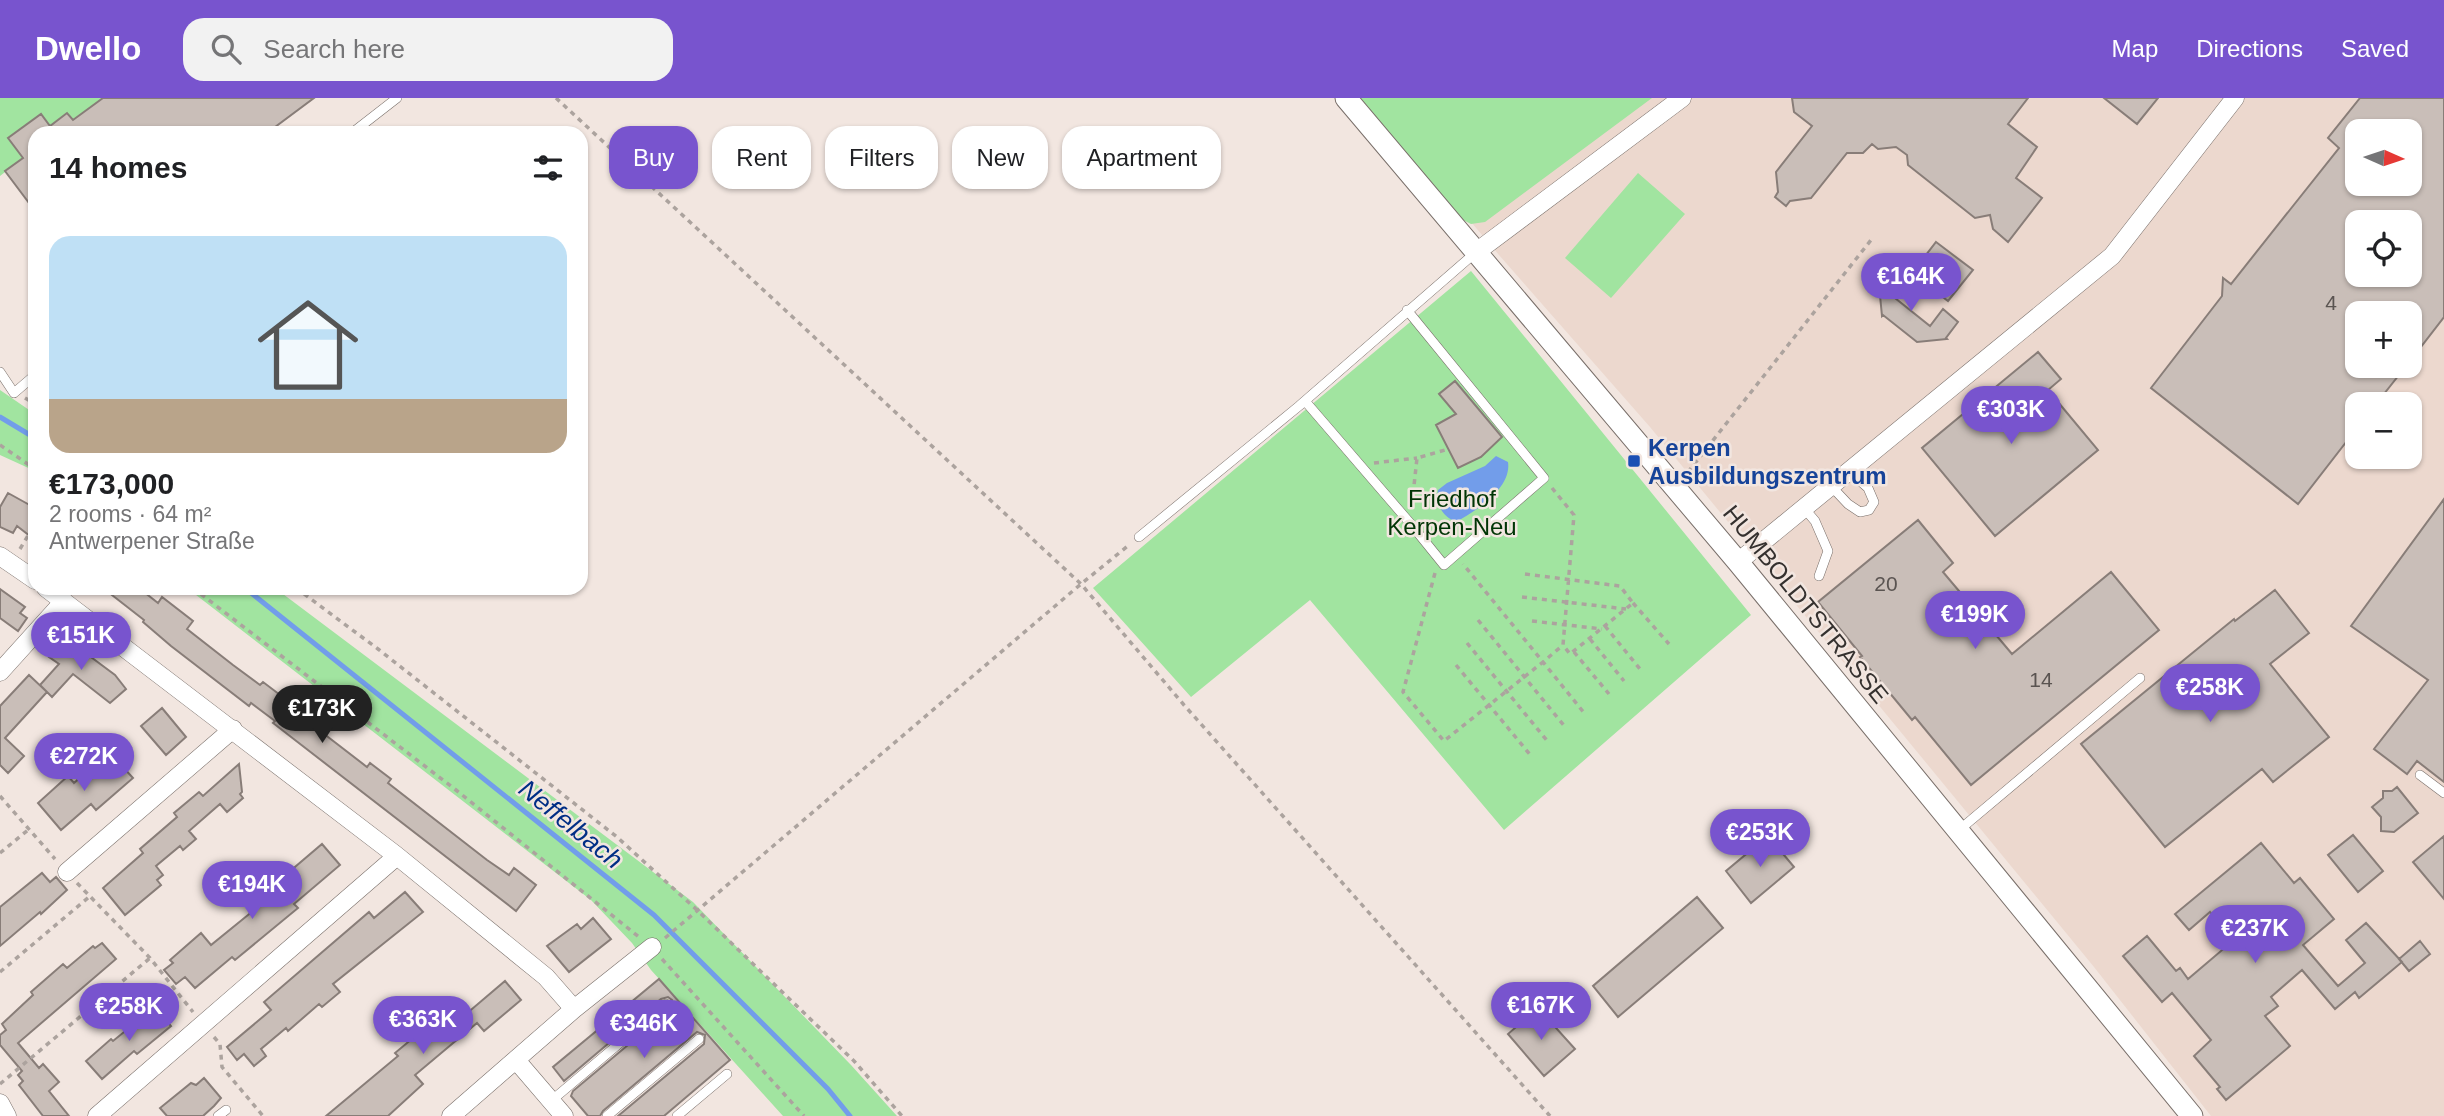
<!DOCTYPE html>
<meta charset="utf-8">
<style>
:root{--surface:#fff;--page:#f2f2f2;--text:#202124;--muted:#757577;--accent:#7854ce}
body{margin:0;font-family:Arial,sans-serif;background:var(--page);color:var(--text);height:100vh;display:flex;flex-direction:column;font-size:26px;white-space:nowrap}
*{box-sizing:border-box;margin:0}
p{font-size:23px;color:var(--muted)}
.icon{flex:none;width:38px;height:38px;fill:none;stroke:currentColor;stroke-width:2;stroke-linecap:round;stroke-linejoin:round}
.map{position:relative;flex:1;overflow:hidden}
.sheet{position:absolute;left:28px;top:28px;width:560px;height:469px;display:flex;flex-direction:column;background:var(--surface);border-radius:21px;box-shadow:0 2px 5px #0004}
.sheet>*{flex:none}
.banner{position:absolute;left:609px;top:28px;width:665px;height:63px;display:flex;gap:14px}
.needle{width:46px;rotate:93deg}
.fabs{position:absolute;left:2345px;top:21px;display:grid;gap:14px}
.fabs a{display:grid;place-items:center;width:77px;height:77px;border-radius:14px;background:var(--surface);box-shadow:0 2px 5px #0004;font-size:35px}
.price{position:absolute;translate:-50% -60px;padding:0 16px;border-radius:24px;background:var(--accent);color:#fff;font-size:23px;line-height:46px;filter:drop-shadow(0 2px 4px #0008)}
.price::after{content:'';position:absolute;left:50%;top:42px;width:21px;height:16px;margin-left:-10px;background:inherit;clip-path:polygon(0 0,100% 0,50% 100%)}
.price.selected{background:#222;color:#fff}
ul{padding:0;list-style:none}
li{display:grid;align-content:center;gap:14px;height:371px;padding:0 21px}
li span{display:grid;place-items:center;height:217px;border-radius:21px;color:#555}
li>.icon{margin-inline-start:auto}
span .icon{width:126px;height:126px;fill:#fffc;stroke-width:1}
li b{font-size:30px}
h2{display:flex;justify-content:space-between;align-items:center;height:84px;padding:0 21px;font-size:30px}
.tag{padding:0 24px;border-radius:21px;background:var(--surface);box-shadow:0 2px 5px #0004;font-size:24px;line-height:63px}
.tag.selected{background:var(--accent);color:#fff}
header{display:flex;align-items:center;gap:42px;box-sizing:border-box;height:98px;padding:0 35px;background:var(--accent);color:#fff}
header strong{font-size:33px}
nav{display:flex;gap:38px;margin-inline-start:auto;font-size:24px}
.search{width:490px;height:63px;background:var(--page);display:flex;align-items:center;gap:18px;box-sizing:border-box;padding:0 24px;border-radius:21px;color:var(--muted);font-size:26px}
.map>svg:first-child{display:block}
.built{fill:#ecd8ce;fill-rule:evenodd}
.green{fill:#a1e4a0}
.water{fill:#729dea}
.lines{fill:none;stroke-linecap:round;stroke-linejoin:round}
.stream{stroke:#729dea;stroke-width:5}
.building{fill:#c9beb8;stroke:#887d78;stroke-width:2;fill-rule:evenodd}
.service-casing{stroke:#796f6a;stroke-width:10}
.minor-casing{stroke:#796f6a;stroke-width:19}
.tertiary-casing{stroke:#796f6a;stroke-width:23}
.path{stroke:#aca39e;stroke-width:3.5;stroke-dasharray:5 5;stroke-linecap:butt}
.service{stroke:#fff;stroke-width:9}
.minor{stroke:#fff;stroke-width:18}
.tertiary{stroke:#fff;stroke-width:21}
.transit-dot{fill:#1a4fb4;stroke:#f2e6e0;stroke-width:2.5}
.labels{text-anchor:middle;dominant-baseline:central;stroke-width:5;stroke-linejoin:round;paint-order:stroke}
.number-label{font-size:21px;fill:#5a5451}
.transit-label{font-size:24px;font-weight:bold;fill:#164399;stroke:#f2e6e0;text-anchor:start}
.park-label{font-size:24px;fill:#013505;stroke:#f2e6e0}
.street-label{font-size:24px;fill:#35312f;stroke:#f2e6e0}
.water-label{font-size:26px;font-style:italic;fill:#002e85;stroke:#f2e6e0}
</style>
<header>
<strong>Dwello</strong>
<div class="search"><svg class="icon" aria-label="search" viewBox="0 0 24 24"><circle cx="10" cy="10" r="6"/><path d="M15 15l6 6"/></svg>Search here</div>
<nav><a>Map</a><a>Directions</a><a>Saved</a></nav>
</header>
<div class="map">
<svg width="2444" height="1018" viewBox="0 0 2444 1018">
<rect width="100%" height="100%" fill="#f2e6e0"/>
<path class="built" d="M1366 0H2444V1018H2211L2094 869 1650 329 1499 157ZM2357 33H2410V86H2357ZM2357 124H2410V177H2357ZM2357 215H2410V268H2357ZM2357 306H2410V359H2357Z"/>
<path class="green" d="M0 0H103L73 22 67 15 50 28 9 40 23 60 0 78Z
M1357 0H1652L1485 124 1471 126 1457 119Z
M1638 75 1685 116 1611 200 1565 160Z
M1471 173 1751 517 1504 732 1310 502 1191 599 1093 490Z
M0 292 35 316V373L0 357Z
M187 490H275L693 804 851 967 897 1018H783L651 872 632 845 591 802Z"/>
<path class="water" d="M1496 358 1508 364C1512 390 1476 413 1456 424 1442 418 1436 407 1438 392L1447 385 1485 368Z"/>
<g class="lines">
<path class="stream" d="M0 319 35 340
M245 490 654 817 828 991 850 1018"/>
</g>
<path class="building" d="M103 0H314L267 35H35V113L5 73 23 60 8 40 41 16 50 28 67 15 73 22Z
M1792 0H2028L2008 26 2037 49 2016 80 2042 100 2008 144 1993 131 1990 117 1975 120 1908 67 1907 57 1896 49 1878 51 1872 46 1863 55H1847L1811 100 1790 103 1786 108 1775 99 1778 94 1776 74 1812 28 1794 14Z
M2104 0H2158L2137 26Z
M2360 0H2444V219L2410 263V215H2357V268H2406L2376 306H2357V330L2298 406 2151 290 2222 198 2223 180 2231 186 2339 50 2328 40ZM2357 33H2410V86H2357ZM2357 124H2410V177H2357Z
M1936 144 1973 172 1948 203 1912 175Z
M1891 171 1908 183 1895 200 1930 228 1943 211 1958 224 1946 240 1947 241 1917 244 1883 217 1882 218 1879 187Z
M2038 254 2061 281 2048 292 2098 352 1995 438 1922 350Z
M1455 283 1502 339 1481 359 1458 370 1436 327 1456 316 1439 296Z
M8 395 35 410V442L17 428 13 435 0 429V409Z
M2444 401V684L2417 663 2407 676 2374 651 2428 582 2351 528Z
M1918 422 1953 465 1943 474 2012 556 2111 474 2159 532 1971 687 1915 619 1912 622 1860 559 1862 558 1818 504Z
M103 490H139L158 505 162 499 193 523 187 531 233 567 260 587 263 584 296 609 293 612 367 669 370 665 391 681 388 685 487 762 509 777 514 770 536 787 516 813 273 625 275 623 251 605 249 608 171 548 143 524 144 522Z
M0 491 25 509 20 515 27 520 18 533 0 520Z
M2275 492 2309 535 2270 566 2329 639 2273 684 2262 671 2165 749 2081 646 2234 521 2235 523Z
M64 539 115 577 126 591 110 605 73 576 52 599 40 587 59 566 49 559Z
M29 577 47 594 5 640 24 658 8 675 0 667V608Z
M162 610 186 639 166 657 141 628Z
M102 660 114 673 121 667 133 680 96 712 91 706 61 732 38 705 68 678 74 685Z
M239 666 242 694 240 696 243 700 227 714 220 706 189 733 196 741 183 752 180 748 156 768 163 777 157 782 161 787 125 817 103 790 143 755 140 751 177 719 174 715 199 694 203 698Z
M2397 689 2418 715 2394 734 2381 733V719L2372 709 2383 700V693H2392Z
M2353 737 2383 773 2358 794 2328 757Z
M1768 738 1794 769 1751 805 1726 773Z
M2444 738V801L2413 764Z
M2261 745 2294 785 2300 780 2334 821 2303 847 2338 888 2365 865 2346 842 2366 825 2402 864 2359 900 2355 894 2335 911 2302 872 2271 899 2278 908 2265 918 2290 948 2226 1002 2217 991 2220 989 2194 958 2211 942 2172 895 2162 904 2123 858 2147 838 2176 873 2180 870 2188 881 2234 842 2210 814 2189 832 2175 816Z
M322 746 340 767 294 806 298 810 235 862 232 859 195 890 185 879 176 886 164 872 173 865 170 862 201 835 211 847 280 791 273 782 286 770 289 774Z
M42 775 50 784 56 779 67 792 41 816 40 814 0 848V809Z
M405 794 423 814 333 886 340 894 322 909 319 906 288 933 286 930 261 951 266 958 254 968 244 956 237 962 227 949 271 912 264 904 369 814 374 820Z
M1697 799 1723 830 1618 919 1593 888Z
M593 820 611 841 569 874 547 848 577 826 581 831Z
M2420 843 2430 856 2409 873 2399 861Z
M102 845 116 861 18 945 39 970 43 966 59 984 49 993 69 1018H43L19 987 23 983 18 977 22 973 0 947V937L6 932 2 926 33 897 31 894 63 866 67 870 93 848 95 850Z
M659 881 730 962 664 1018H618L704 946 705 937 697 934 603 1013 600 1018H588L571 998 573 993 671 911 672 902 668 899 661 901 564 983 553 969Z
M505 883 521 902 484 933 477 925 415 977 423 986 388 1018H326L398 958 395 955 454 906 465 917Z
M155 909 171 928 137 956 134 953 102 981 86 963 111 941 113 943Z
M1538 910 1575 951 1544 978 1508 936Z
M204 980 221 1000 214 1008 203 1018H167L160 1010 191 985 196 987Z"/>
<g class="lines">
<defs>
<path id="service" d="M352 35 397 0
M0 274 14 295 35 277
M1305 303 1410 425 1444 467 1544 380 1407 212
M1831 388 1848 406 1860 414 1869 412 1874 404 1868 390 1849 373
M1804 410 1815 423 1828 453 1819 478
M1139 439 1299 308 1475 155
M2420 677 2444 695
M1958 733 2140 580
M551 1003 666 906
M218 1018 226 1012
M607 1018 699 941
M677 1018 727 976"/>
<path id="minor" d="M1475 155 1682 0
M0 458 35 482
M1738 464 2112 158 2235 0
M46 490 397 758 546 879 574 911
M0 574 64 503
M67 774 233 631
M516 962 564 1018
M0 1005 7 1018
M97 1018 397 758
M451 1018 574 911 652 849"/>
<path id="tertiary" d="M1346 0 1738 464 2192 1018"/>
</defs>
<use href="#service" class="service-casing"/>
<use href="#minor" class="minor-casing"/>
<use href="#tertiary" class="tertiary-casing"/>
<path class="path" d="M556 0 1081 486 1184 607 1550 1018
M25 300 35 306
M0 347 35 371
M1374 365 1417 360
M1688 374 1871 142
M1552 390 1574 417 1563 547 1543 564 1585 616
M1412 406 1417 360 1445 352
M20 451 35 426
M1435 475 1403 594 1444 643 1543 564 1463 466
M1525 476 1620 488 1633 505 1570 556 1563 547
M193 490 456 692 639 839
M296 490 378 551 617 739 697 812 854 963 902 1018
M1522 499 1626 511
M1633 505 1669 546
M1478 522 1566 630
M1532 523 1602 531
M1605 528 1640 571
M1590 541 1624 583
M1467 545 1549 645
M1574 554 1609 596
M1456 567 1532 659
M0 698 55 761
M0 755 28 732
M77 785 150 860 193 914
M665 840 1081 486 1129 447
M662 861 804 1018
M0 874 89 799
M214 939 220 946 222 969 263 1018
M0 986 150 860"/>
<use href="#service" class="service"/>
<use href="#minor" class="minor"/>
<use href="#tertiary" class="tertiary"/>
</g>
<rect class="transit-dot" x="1627" y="356" width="14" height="14" rx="3.5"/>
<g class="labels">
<g class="number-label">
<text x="2331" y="204">4</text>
<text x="1886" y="485">20</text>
<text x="2041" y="581">14</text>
</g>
<g class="transit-label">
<text x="1648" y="349">Kerpen<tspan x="1648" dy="28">Ausbildungszentrum</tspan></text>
</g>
<g class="park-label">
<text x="1452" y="400">Friedhof<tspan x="1452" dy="28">Kerpen-Neu</tspan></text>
</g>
<g class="street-label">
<text transform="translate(1806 506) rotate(51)">HUMBOLDTSTRASSE</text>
</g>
<g class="water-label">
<text transform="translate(571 726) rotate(39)">Neffelbach</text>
</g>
</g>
</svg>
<div class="fabs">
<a><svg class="needle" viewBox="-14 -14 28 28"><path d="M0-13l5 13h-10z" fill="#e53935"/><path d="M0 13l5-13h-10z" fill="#757577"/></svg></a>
<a><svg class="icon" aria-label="locate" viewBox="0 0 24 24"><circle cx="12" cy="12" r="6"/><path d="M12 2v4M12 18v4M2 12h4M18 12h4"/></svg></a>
<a>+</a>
<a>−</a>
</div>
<b class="price" style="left:1911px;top:215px">€164K</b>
<b class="price" style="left:2011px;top:348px">€303K</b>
<b class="price" style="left:1975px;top:553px">€199K</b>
<b class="price" style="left:81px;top:574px">€151K</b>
<b class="price" style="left:2210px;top:626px">€258K</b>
<b class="price selected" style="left:322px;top:647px">€173K</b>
<b class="price" style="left:84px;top:695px">€272K</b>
<b class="price" style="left:1760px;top:771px">€253K</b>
<b class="price" style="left:252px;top:823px">€194K</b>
<b class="price" style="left:2255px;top:867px">€237K</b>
<b class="price" style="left:1541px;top:944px">€167K</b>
<b class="price" style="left:129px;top:945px">€258K</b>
<b class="price" style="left:423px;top:958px">€363K</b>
<b class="price" style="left:644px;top:962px">€346K</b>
<div class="banner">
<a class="tag selected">Buy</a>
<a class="tag">Rent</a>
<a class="tag">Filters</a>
<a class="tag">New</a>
<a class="tag">Apartment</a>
</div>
<section class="sheet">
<h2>14 homes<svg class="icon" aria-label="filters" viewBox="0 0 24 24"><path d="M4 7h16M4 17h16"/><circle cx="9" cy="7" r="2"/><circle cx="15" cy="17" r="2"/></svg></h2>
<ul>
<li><span style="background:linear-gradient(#bfe0f5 75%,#b9a48a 0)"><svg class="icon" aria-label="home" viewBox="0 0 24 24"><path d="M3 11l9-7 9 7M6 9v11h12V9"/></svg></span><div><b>€173,000</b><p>2 rooms · 64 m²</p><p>Antwerpener Straße</p></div></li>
</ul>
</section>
</div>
